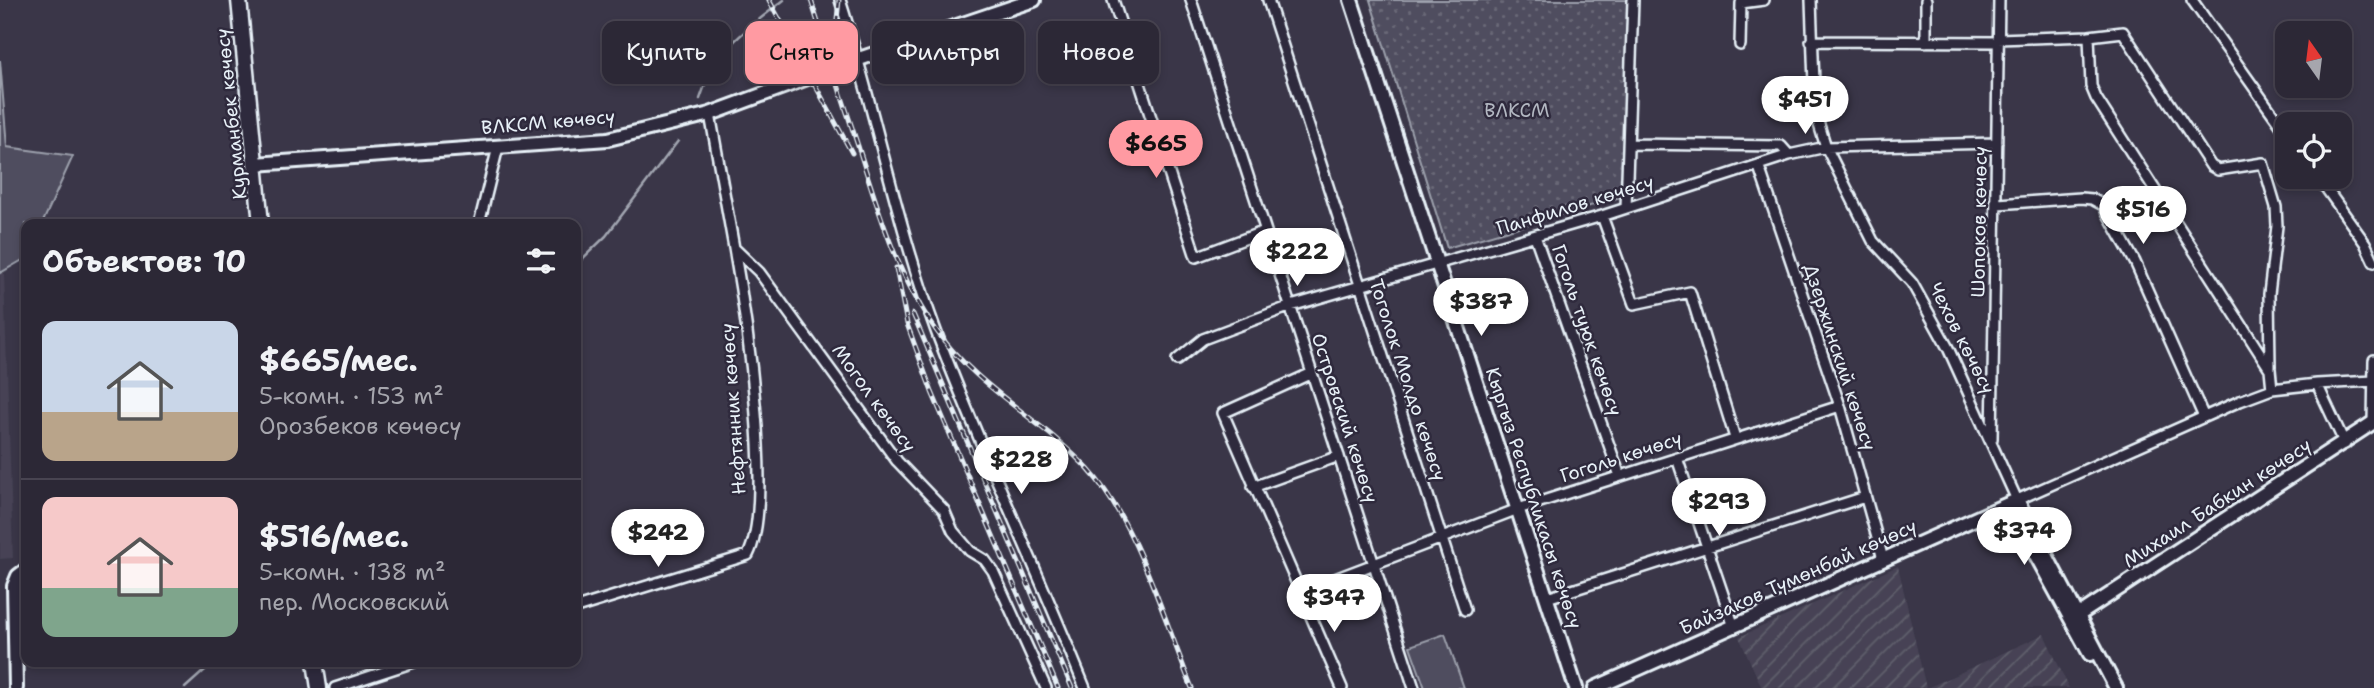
<!DOCTYPE html>
<html lang="ru">
<meta charset="utf-8">
<style>
:root{--surface:#2c2836;--page:#34303e;--text:#f1f3f6;--muted:#a6a6ad;--line:#484451;--accent:#ff9aa2}
body{margin:0;font-family:"Shantell Sans",sans-serif;background:var(--page);color:var(--text);height:100vh;display:flex;flex-direction:column;font-size:26px;white-space:nowrap}
*{box-sizing:border-box;margin:0}
p{font-size:23px;color:var(--muted)}
.icon{flex:none;width:38px;height:38px;fill:none;stroke:currentColor;stroke-width:2;stroke-linecap:round;stroke-linejoin:round}
.map{position:relative;flex:1;overflow:hidden}
.sheet{position:absolute;left:21px;top:219px;width:560px;height:448px;display:flex;flex-direction:column;background:var(--surface);border-radius:14px;box-shadow:0 4px 10px #0003,0 0 0 2px var(--line)}
.sheet>*{flex:none}
.top-card{position:absolute;left:602px;top:21px;width:665px;height:63px;display:flex;gap:14px}
.needle{width:46px;rotate:346deg}
.fabs{position:absolute;left:2275px;top:21px;display:grid;gap:14px}
.fabs a{display:grid;place-items:center;width:77px;height:77px;border-radius:14px;background:var(--surface);box-shadow:0 4px 10px #0003,0 0 0 2px var(--line);font-size:35px}
.price{position:absolute;translate:-50% -60px;padding:0 16px;border-radius:24px;background:#fff;color:#222;font-size:23px;line-height:46px;filter:drop-shadow(0 2px 4px #0008)}
.price::after{content:'';position:absolute;left:50%;top:42px;width:21px;height:16px;margin-left:-10px;background:inherit;clip-path:polygon(0 0,100% 0,50% 100%)}
.price.selected{background:var(--accent);color:#111}
ul{padding:0;list-style:none}
li{display:flex;align-items:center;gap:21px;height:175px;padding:0 21px}
li+li{border-top:2px solid var(--line)}
li span{display:grid;place-items:center;flex:none;width:196px;height:140px;border-radius:14px;color:#555}
li>.icon{margin-inline-start:auto}
span .icon{width:84px;height:84px;fill:#fffc;stroke-width:1}
li b{font-size:30px}
h2{display:flex;justify-content:space-between;align-items:center;height:84px;padding:0 21px;font-size:30px}
.tag{padding:0 24px;border-radius:14px;background:var(--surface);box-shadow:0 4px 10px #0003,0 0 0 2px var(--line);font-size:24px;line-height:63px}
.tag.selected{background:var(--accent);color:#111}
.map>svg:first-child{display:block}
.built{fill:#464354}
.industrial{fill:url(#industrial-furrows)}
.green{fill:#504e5f;stroke:#9ca0ac;stroke-width:2}
.park{fill:url(#park-dots);stroke:#9ca0ac;stroke-width:2}
.lines{fill:none;stroke-linecap:round;stroke-linejoin:round}
.stream{stroke:#a2a6b1;stroke-width:2.5}
.street-casing{stroke:#e8f1f8;stroke-width:14}
.secondary-casing{stroke:#e8f1f8;stroke-width:18}
.primary-casing{stroke:#e8f1f8;stroke-width:19}
.street{stroke:#2f2a3d;stroke-width:9}
.secondary{stroke:#2f2a3d;stroke-width:12}
.primary{stroke:#2f2a3d;stroke-width:14}
.rail-casing{stroke:#e8f1f8;stroke-width:5}
.rail{stroke:#2f2a3d;stroke-width:2.5;stroke-dasharray:8;stroke-linecap:butt}
.labels{text-anchor:middle;dominant-baseline:central;stroke-width:5;stroke-linejoin:round;paint-order:stroke}
.park-label{font-size:19px;fill:#b3b8c2;stroke:#2f2a3d}
.street-label{font-size:19px;fill:#e8f1f8;stroke:#2f2a3d}
</style>
<div class="map">
<svg width="2374" height="688" viewBox="0 0 2374 688">
<defs>
<pattern id="industrial-furrows" width="10" height="10" patternUnits="userSpaceOnUse" patternTransform="scale(1.75)"><rect width="10" height="10" fill="#464354"/><path d="M-1 1l2-2M0 10L10 0M9 11l2-2" fill="none" stroke="#615f6d"/></pattern>
<pattern id="park-dots" width="8" height="8" patternUnits="userSpaceOnUse" patternTransform="scale(1.75)"><rect width="8" height="8" fill="#504e5f"/><path d="M2 2h.1M6 6h.1" fill="none" stroke="#696877" stroke-width="1.8" stroke-linecap="round"/></pattern>
</defs>
<rect width="100%" height="100%" fill="#3a3648"/>
<filter id="ink" filterUnits="userSpaceOnUse"><feTurbulence type="fractalNoise" baseFrequency=".0143" numOctaves="2"/><feDisplacementMap in="SourceGraphic" scale="14" xChannelSelector="R" yChannelSelector="G"/><feConvolveMatrix kernelMatrix="1 2 1 2 8 2 1 2 1" color-interpolation-filters="sRGB"/></filter>
<g filter="url(#ink)">
<path class="built" d="M0 60 7 147 73 156 42 224H26V258L4 273 13 558 0 559Z"/>
<path class="industrial" d="M1898 566 1926 688H1762L1739 637Z
M2044 634 2069 688H1927Z"/>
<path class="green" d="M0 60 7 147 73 156 42 224H26V258L0 273Z
M1445 634 1464 688H1425L1410 646Z"/>
<path class="park" d="M1370 0H1629L1624 196 1447 248Z"/>
<g class="lines">
<path class="stream" d="M700 99C715 49 745 31 784 0
M576 265 606 236 678 141
M185 688 214 662"/>
<defs>
<path id="street" d="M840 0C875 109 896 223 936 331 981 451 1037 568 1085 688
M1113 0 1196 257 1265 231
M1191 0 1414 688
M1268 0 1465 610
M1811 0 1815 112 1826 147 1873 241 1912 283 1948 348 2017 500 2240 401 2272 389 2317 384 2345 444
M1926 0V42
M2192 0 2287 134
M2089 36 2123 32 2211 166 2218 170 2263 163 2276 207 2277 226 2269 294 2270 367
M1998 39 2089 36 2091 86 2096 98 2270 369 2272 389
M1811 41 1998 42
M1740 45 1741 3 1764 0
M710 114 734 248 759 272 897 461 944 510 953 531 970 551 985 560 993 571 1046 688
M1630 144 1781 146 1789 155
M1759 167 1840 406 1883 559
M2318 177 2365 243 2374 262
M1998 204 2081 198 2092 199 2103 205 2135 262 2203 415
M1626 208 1633 0
M1602 216 1634 304 1690 292 1735 438
M479 224 498 147
M1535 236 1620 476
M1177 360 1203 339 1291 306 1602 216 1789 155 1826 147 1997 143
M1312 373 1223 413 1342 688
M2317 384 2374 381
M2373 423 2374 360
M1992 439 1999 0
M1677 458 1734 627
M1253 487 1339 456
M1298 593 1518 509 1840 406
M1547 598 1865 497
M576 608 748 555C775 503 745 310 734 248
M335 688 414 662"/>
<path id="secondary" d="M1351 0 1576 688
M255 164 608 139 710 114 859 59 1034 0
M2008 504 2090 654
M2070 614H2080L2374 422
M16 688 14 586 18 576 26 570
M1595 688 2017 500 2116 688"/>
<path id="primary" d="M239 0 261 224
M315 662 319 688"/>
</defs>
<use href="#street" class="street-casing"/>
<use href="#secondary" class="secondary-casing"/>
<use href="#primary" class="primary-casing"/>
<use href="#street" class="street"/>
<use href="#secondary" class="secondary"/>
<use href="#primary" class="primary"/>
<defs>
<path id="rail" d="M769 0 852 153
M811 0C826 49 842 97 858 146 878 209 897 276 936 330 976 387 1041 419 1088 469 1137 523 1164 620 1192 688
M839 0 837 19 843 73
M896 268 907 324 932 392 1058 688
M913 314 1072 688"/>
</defs>
<use href="#rail" class="rail-casing"/>
<use href="#rail" class="rail"/>
</g>
</g>
<g class="labels">
<g class="park-label">
<text x="1517" y="110">ВЛКСМ</text>
</g>
<g class="street-label">
<text transform="translate(231 114) rotate(-96)">Курманбек көчөсү</text>
<text transform="translate(548 122) rotate(-5)">ВЛКСМ көчөсү</text>
<text transform="translate(1575 205) rotate(-17)">Панфилов көчөсү</text>
<text transform="translate(1979 222) rotate(-89)">Шопоков көчөсү</text>
<text transform="translate(1587 330) rotate(71)">Гоголь туюк көчөсү</text>
<text transform="translate(1962 338) rotate(63)">Чехов көчөсү</text>
<text transform="translate(1840 357) rotate(72)">Дзержинский көчөсү</text>
<text transform="translate(1408 380) rotate(72)">Тоголок Молдо көчөсү</text>
<text transform="translate(874 398) rotate(54)">Могол көчөсү</text>
<text transform="translate(733 409) rotate(-94)">Нефтянник көчөсү</text>
<text transform="translate(1345 418) rotate(72)">Островский көчөсү</text>
<text transform="translate(1621 457) rotate(-18)">Гоголь көчөсү</text>
<text transform="translate(1534 498) rotate(72)">Кыргыз Республикасы көчөсү</text>
<text transform="translate(2217 503) rotate(-33)">Михаил Бабкин көчөсү</text>
<text transform="translate(1798 577) rotate(-24)">Байзаков Түмөнбай көчөсү</text>
</g>
</g>
</svg>
<div class="fabs">
<a><svg class="needle" viewBox="-14 -14 28 28"><path d="M0-13l5 13h-10z" fill="#e53935"/><path d="M0 13l5-13h-10z" fill="#a6a6ad"/></svg></a>
<a><svg class="icon" aria-label="locate" viewBox="0 0 24 24"><circle cx="12" cy="12" r="6"/><path d="M12 2v4M12 18v4M2 12h4M18 12h4"/></svg></a>
</div>
<b class="price" style="left:1805px;top:136px">$451</b>
<b class="price selected" style="left:1156px;top:180px">$665</b>
<b class="price" style="left:2143px;top:246px">$516</b>
<b class="price" style="left:1297px;top:288px">$222</b>
<b class="price" style="left:1481px;top:338px">$387</b>
<b class="price" style="left:1021px;top:496px">$228</b>
<b class="price" style="left:1719px;top:538px">$293</b>
<b class="price" style="left:2024px;top:567px">$374</b>
<b class="price" style="left:658px;top:569px">$242</b>
<b class="price" style="left:1334px;top:634px">$347</b>
<div class="top-card">
<a class="tag">Купить</a>
<a class="tag selected">Снять</a>
<a class="tag">Фильтры</a>
<a class="tag">Новое</a>
</div>
<section class="sheet">
<h2>Объектов: 10<svg class="icon" aria-label="filters" viewBox="0 0 24 24"><path d="M4 7h16M4 17h16"/><circle cx="9" cy="7" r="2"/><circle cx="15" cy="17" r="2"/></svg></h2>
<ul>
<li><span style="background:linear-gradient(#c9d6e8 65%,#b9a48a 0)"><svg class="icon" aria-label="home" viewBox="0 0 24 24"><path d="M3 11l9-7 9 7M6 9v11h12V9"/></svg></span><div><b>$665/мес.</b><p>5-комн. · 153 m²</p><p>Орозбеков көчөсү</p></div></li>
<li><span style="background:linear-gradient(#f6c9c9 65%,#7fa58c 0)"><svg class="icon" aria-label="home" viewBox="0 0 24 24"><path d="M3 11l9-7 9 7M6 9v11h12V9"/></svg></span><div><b>$516/мес.</b><p>5-комн. · 138 m²</p><p>пер. Московский</p></div></li>
</ul>
</section>
</div>
